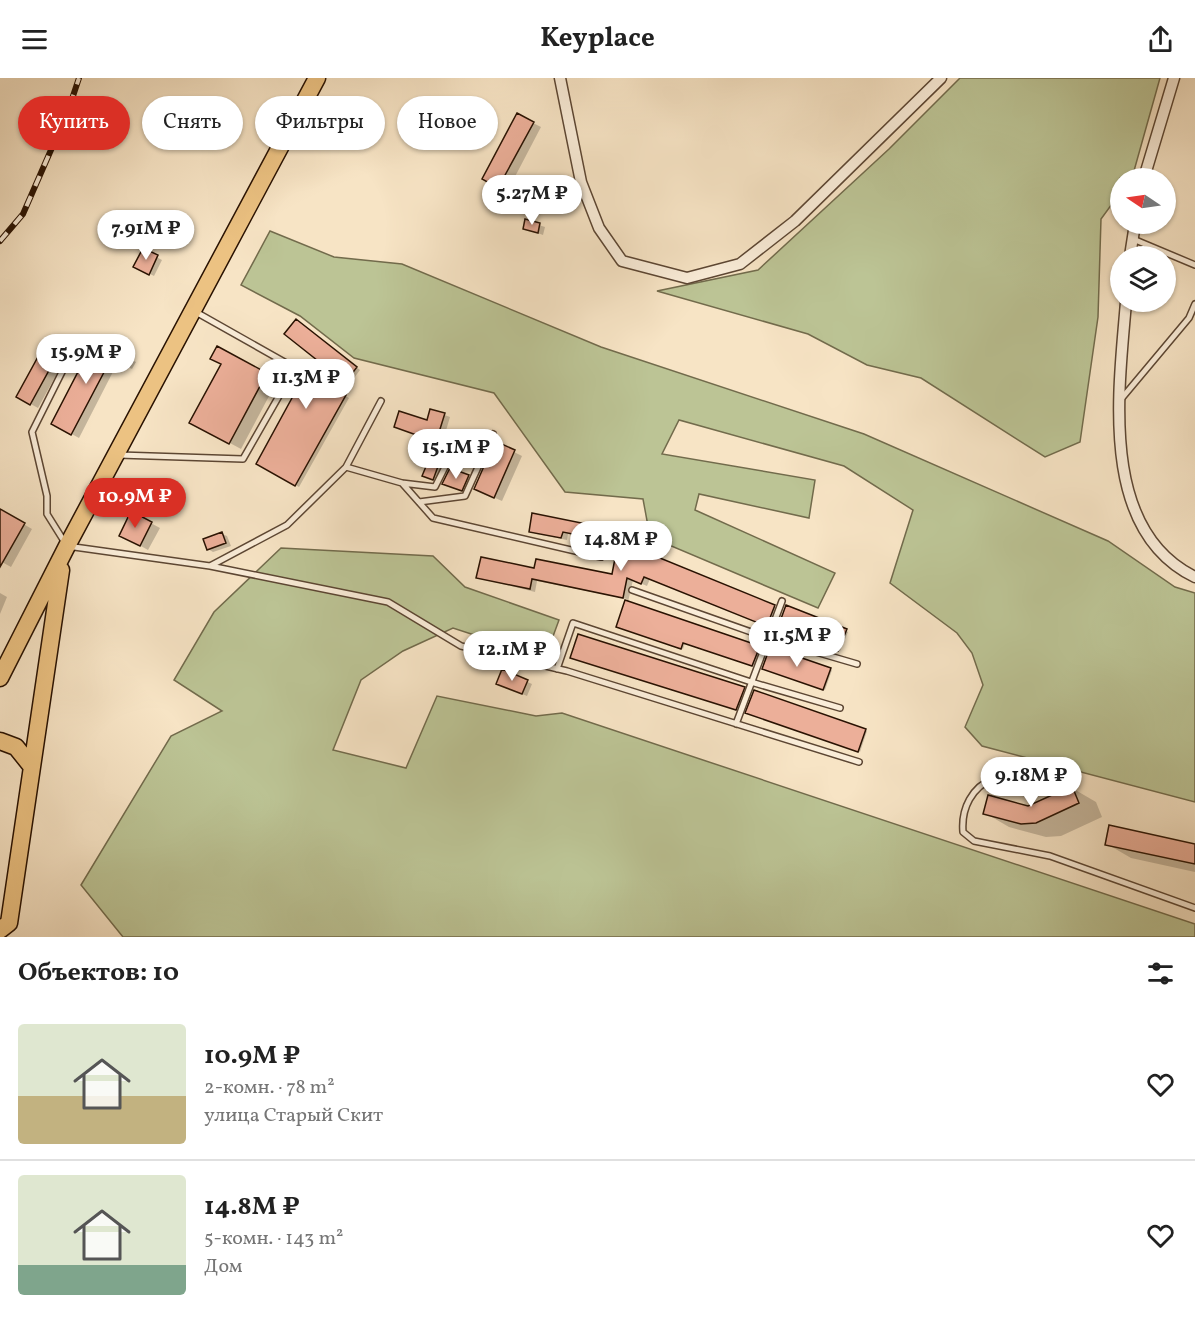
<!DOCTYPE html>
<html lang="ru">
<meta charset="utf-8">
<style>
:root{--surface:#fff;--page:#f2f2f2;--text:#222;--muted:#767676;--line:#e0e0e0;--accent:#d93025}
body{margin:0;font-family:Vollkorn,serif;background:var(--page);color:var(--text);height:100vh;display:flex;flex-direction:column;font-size:22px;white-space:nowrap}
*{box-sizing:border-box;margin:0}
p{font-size:20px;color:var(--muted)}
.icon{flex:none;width:33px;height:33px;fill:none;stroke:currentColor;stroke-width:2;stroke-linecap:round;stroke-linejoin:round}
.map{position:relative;height:859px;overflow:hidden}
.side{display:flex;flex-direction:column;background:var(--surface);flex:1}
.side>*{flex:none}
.hud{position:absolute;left:18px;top:18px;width:600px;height:54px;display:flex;gap:12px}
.needle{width:39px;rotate:283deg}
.controls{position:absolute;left:1110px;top:90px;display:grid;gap:12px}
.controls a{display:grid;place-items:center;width:66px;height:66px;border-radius:50%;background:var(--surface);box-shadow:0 2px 4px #0004;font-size:30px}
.price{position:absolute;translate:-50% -51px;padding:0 14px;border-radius:21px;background:#fff;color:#222;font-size:20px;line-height:39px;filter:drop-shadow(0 2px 3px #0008)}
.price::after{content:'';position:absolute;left:50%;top:36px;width:18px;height:14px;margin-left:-9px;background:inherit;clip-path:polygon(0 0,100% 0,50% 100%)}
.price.current{background:var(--accent);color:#fff}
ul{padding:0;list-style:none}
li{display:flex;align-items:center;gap:18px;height:150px;padding:0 18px}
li+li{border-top:2px solid var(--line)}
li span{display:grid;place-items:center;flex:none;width:168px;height:120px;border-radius:6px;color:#555}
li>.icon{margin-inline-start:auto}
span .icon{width:72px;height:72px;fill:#fffc;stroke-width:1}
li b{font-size:26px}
h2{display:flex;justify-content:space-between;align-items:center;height:72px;padding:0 18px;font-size:26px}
.chip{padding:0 21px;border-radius:27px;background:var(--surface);box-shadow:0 2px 4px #0004;font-size:21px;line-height:54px}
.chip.current{background:var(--accent);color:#fff}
header{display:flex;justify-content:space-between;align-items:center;height:78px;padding:0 18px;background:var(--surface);font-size:27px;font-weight:700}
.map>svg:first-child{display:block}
.green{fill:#bcc495;stroke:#726b4c;stroke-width:1.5}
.shadow{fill:#0003}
.building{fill:#ecaf99;stroke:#291202;stroke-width:1.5}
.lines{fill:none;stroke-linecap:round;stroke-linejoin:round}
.service-casing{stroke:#5c4633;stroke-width:8}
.minor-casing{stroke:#5c4633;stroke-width:13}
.trunk-casing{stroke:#291202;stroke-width:19}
.service{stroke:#faedd9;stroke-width:5}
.minor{stroke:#faedd9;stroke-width:10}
.trunk{stroke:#ecc282;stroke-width:16}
.rail-casing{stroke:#291202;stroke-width:6}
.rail{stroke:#faedd9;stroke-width:4;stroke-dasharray:11;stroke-linecap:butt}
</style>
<header><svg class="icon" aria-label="menu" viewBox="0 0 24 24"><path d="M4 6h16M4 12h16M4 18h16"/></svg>Keyplace<svg class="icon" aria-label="share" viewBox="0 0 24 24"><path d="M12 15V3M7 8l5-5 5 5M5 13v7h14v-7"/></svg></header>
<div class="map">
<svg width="1195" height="859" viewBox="0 0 1195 859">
<rect width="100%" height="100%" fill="#f7e4c5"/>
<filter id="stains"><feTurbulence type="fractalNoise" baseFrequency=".00333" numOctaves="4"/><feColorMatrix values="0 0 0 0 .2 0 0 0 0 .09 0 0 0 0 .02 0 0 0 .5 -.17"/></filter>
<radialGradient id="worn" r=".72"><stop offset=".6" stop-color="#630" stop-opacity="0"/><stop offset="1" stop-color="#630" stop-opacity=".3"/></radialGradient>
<path class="green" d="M960 0H1160L1132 100H1120V115L1101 141 1098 239 1080 364 1045 379 921 300 867 287 808 256 657 213 758 192 889 71Z
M270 153 334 179 402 186 601 269 864 356 1108 463 1175 509 1195 515V724L982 668 965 649 983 607 972 575 957 555 890 505 913 432 844 388 679 342 662 376 815 402 809 440 699 416 695 432 835 495 818 530 650 459 643 421 565 414 494 315 354 280 300 238 241 207Z
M281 470 433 478 465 509 559 542 545 580 453 550 403 573 361 602 333 672 406 690 437 618 536 638 562 635 1195 846V859H123L81 807 171 658 222 633 174 602 214 534Z"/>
<path class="shadow" d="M517 37 541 49 507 114 483 101Z
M526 143 545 149 543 157 524 150Z
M143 172 162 182 154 198 140 191Z
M301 245 360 292 342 316 349 320 299 409 258 385 330 314 339 298Z
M96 263 136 284 132 291 118 284 79 360 53 346Z
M46 268 66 279 38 330 18 319Z
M218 270 277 303 241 371 191 344 222 286Z
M431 332 450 339 442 366 401 351 428 344Z
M514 374 522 378 502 423 484 415Z
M431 381 445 388 438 404 429 400Z
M451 392 474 401 467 415 449 408Z
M132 435 160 450 148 472 121 457Z
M8 437 32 451 11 489 0 483V458Z
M533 437 635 458 641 461 639 473 780 531 772 550 650 501 647 508 633 502 628 524 759 569 761 570 755 588 685 565 683 571 619 550 618 549 627 521 537 503 535 514 478 500 535 492 613 498 619 466 568 456 567 462 536 456 530 453Z
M222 456 227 458 231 468 213 474 208 471Z
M0 515 7 519 0 536Z
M781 549 846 553 848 554 840 573Z
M574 580 744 610 746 611 738 632Z
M830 591 832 592 825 612 765 592Z
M503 593 532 606 527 618 503 608Z
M749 635 865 652 867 653 860 674Z
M1011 688 1033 696 1031 702 1014 697Z
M1072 710 1096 724 1102 739 1061 758 1046 759 1009 749 985 735 1028 729Z
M1107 766 1195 767V794L1131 780Z"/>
<path class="building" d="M517 35 534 44 498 110 482 101Z
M525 141 540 145 538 155 523 151Z
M143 170 158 177 149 197 133 189Z
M296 241 357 289 339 313 346 317 295 408 256 386 304 298 330 312 337 298 284 256Z
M95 261 129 279 124 288 111 281 71 357 51 346Z
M45 266 59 274 30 327 16 319Z
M217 268 267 295 229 366 189 345 221 286 210 281Z
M430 331 445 335 436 364 394 349 399 333 427 342Z
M495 363 515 372 494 420 474 411Z
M430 379 440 383 433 402 422 398Z
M450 390 469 397 462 413 442 406Z
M0 431 25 445 0 489Z
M131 433 152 444 140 468 119 458Z
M532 435 636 456 633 469 775 527 768 545 766 548 644 499 641 506 627 500 623 520 532 501 530 511 476 500 481 479 534 490 536 481 612 496 618 465 563 454 561 460 529 454Z
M222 454 226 465 207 472 203 461Z
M625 522 760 568 752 588 683 565 681 571 616 549Z
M786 527 847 551 838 573 778 549Z
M578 556 745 609 736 632 570 580Z
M770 569 831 590 823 612 762 591Z
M502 591 528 602 522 616 496 606Z
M754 612 866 651 858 674 745 635Z
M1010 686 1028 692 1026 701 1007 694Z
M1072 708 1079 725 1036 745 1021 746 983 736 988 717 1028 728Z
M1109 747 1195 766V786L1105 767Z"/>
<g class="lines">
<defs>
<path id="service" d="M1133 161 1195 187
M66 286 32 354 47 418V436L67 468 210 488 287 447 346 389 402 405 433 440 601 479
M1122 320 1189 240 1195 226
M119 377 243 381 295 290 194 233
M346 389 381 323
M402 405 435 409 453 373 483 380
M419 424 465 418 493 356
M210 488 388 524 461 568 567 593 859 684
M632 512 768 560 857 586
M557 591 573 545 751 604 840 630
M736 646 782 523
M1055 697 1029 710 994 700C972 709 961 730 963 754L974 763 1050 778 1195 830"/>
<path id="minor" d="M560 0 581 104 599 150 622 183 687 200 740 186 795 143 941 0
M1144 100 1174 0
M1130 178 1135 146
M1126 224C1119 311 1098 452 1195 499"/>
<path id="trunk" d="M0 600 67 468 317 0
M0 663 16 669 32 689
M0 852 9 845 61 492"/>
</defs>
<use href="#service" class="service-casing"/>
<use href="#minor" class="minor-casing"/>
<use href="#trunk" class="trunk-casing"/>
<use href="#service" class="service"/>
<use href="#minor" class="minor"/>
<use href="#trunk" class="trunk"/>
<defs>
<path id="rail" d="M0 163 23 136 68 33 79 0"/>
</defs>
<use href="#rail" class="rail-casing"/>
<use href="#rail" class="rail"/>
</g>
<rect width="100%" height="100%" filter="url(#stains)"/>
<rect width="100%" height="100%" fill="url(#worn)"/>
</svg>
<div class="controls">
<a><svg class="needle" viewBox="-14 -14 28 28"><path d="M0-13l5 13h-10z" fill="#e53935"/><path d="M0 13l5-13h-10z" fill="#767676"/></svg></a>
<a><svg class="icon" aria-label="layers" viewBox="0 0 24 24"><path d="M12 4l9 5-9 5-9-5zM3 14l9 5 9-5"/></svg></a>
</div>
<b class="price" style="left:532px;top:148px">5.27M ₽</b>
<b class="price" style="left:146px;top:183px">7.91M ₽</b>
<b class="price" style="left:86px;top:307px">15.9M ₽</b>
<b class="price" style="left:306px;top:332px">11.3M ₽</b>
<b class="price" style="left:456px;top:402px">15.1M ₽</b>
<b class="price current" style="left:135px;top:451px">10.9M ₽</b>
<b class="price" style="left:621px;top:494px">14.8M ₽</b>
<b class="price" style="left:797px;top:590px">11.5M ₽</b>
<b class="price" style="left:512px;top:604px">12.1M ₽</b>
<b class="price" style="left:1031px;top:730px">9.18M ₽</b>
<div class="hud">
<a class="chip current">Купить</a>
<a class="chip">Снять</a>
<a class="chip">Фильтры</a>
<a class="chip">Новое</a>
</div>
</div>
<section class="side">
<h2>Объектов: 10<svg class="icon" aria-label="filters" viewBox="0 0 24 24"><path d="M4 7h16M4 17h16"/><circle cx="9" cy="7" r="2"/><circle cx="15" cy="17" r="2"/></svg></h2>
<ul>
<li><span style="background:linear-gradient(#dfe7d0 60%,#c2b280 0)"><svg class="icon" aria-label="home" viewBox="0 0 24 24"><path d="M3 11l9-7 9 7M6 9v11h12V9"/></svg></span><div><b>10.9M ₽</b><p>2-комн. · 78 m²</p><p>улица Старый Скит</p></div><svg class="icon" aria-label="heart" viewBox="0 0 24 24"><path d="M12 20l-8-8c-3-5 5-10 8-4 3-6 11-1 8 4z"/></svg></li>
<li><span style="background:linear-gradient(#dfe7d0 75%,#7fa58c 0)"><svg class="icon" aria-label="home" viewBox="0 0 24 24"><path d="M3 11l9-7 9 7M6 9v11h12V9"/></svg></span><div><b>14.8M ₽</b><p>5-комн. · 143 m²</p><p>Дом</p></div><svg class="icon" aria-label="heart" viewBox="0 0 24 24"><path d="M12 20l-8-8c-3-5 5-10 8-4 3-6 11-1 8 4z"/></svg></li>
</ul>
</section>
